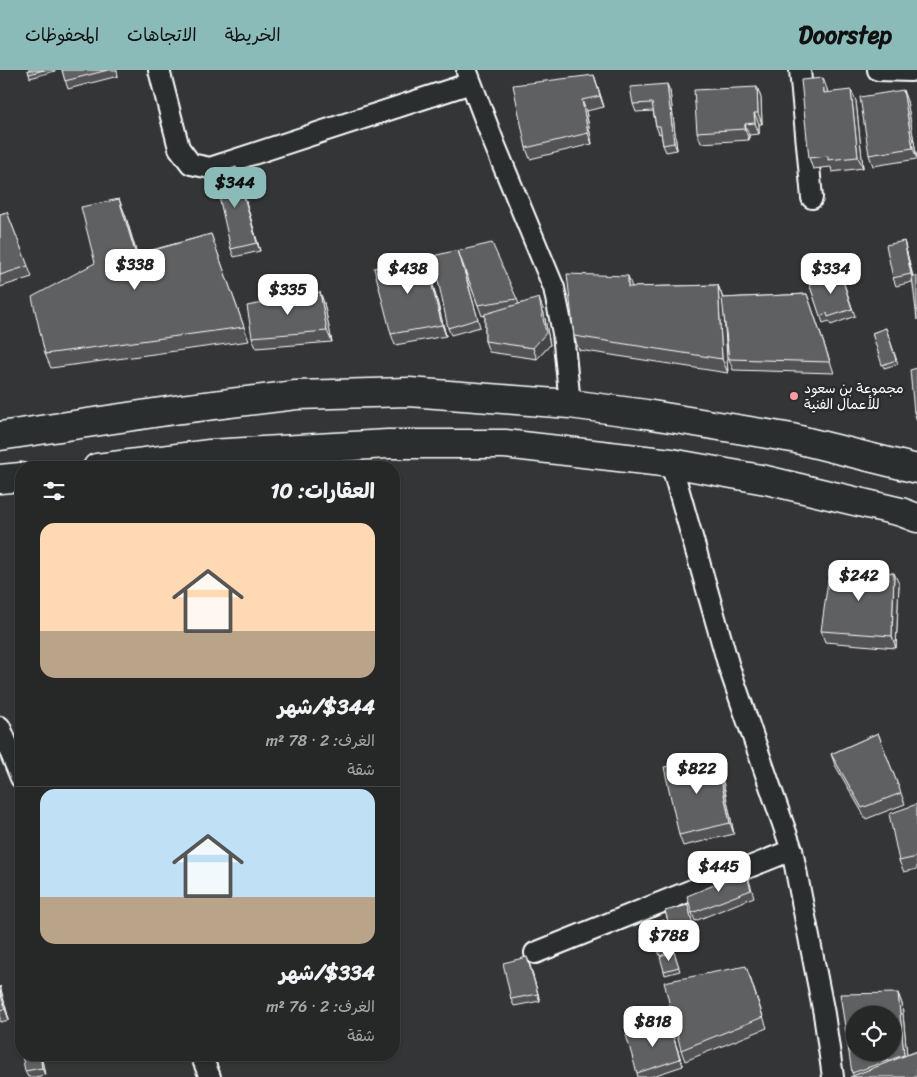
<!DOCTYPE html>
<html lang="ar">
<meta charset="utf-8">
<style>
:root{--surface:#262828;--page:#323434;--text:#f1f3f6;--muted:#a4a6a8;--line:#424445;--accent:#8bbbb9}
body{margin:0;font-family:Sriracha,"Playpen Sans Arabic",sans-serif;background:var(--page);color:var(--text);direction:rtl;height:100vh;display:flex;flex-direction:column;font-size:19px;white-space:nowrap}
*{box-sizing:border-box;margin:0}
p{font-size:16px;color:var(--muted)}
.icon{flex:none;width:28px;height:28px;fill:none;stroke:currentColor;stroke-width:2;stroke-linecap:round;stroke-linejoin:round}
.map{position:relative;flex:1;overflow:hidden;direction:ltr}
.sheet{position:absolute;left:15px;top:391px;width:385px;height:600px;display:flex;flex-direction:column;background:var(--surface);border-radius:20px;box-shadow:0 1px 4px #0004,0 0 0 1px var(--line);direction:rtl}
.sheet>*{flex:none}
.fabs{position:absolute;left:846px;top:936px;display:grid;gap:10px}
.fabs a{display:grid;place-items:center;width:55px;height:55px;border-radius:50%;background:var(--surface);box-shadow:0 1px 4px #0004,0 0 0 1px var(--line);font-size:25px}
.price{position:absolute;translate:-50% -42px;padding:0 11px;border-radius:10px;background:#fff;color:#222;font-size:16px;line-height:32px;filter:drop-shadow(0 1px 2px #0008)}
.price::after{content:'';position:absolute;left:50%;top:30px;width:15px;height:11px;margin-left:-8px;background:inherit;clip-path:polygon(0 0,100% 0,50% 100%)}
.price.active{background:var(--accent);color:#111}
ul{padding:0;list-style:none}
li{display:grid;align-content:center;gap:10px;height:265px;padding:0 25px}
li+li{border-top:1px solid var(--line)}
li span{display:grid;place-items:center;height:155px;border-radius:15px;color:#555}
li>.icon{margin-inline-start:auto}
span .icon{width:90px;height:90px;fill:#fffc;stroke-width:1}
li b{font-size:21px}
h2{display:flex;justify-content:space-between;align-items:center;height:60px;padding:0 25px;font-size:21px}
header{display:flex;align-items:center;gap:30px;box-sizing:border-box;height:70px;padding:0 25px;background:var(--accent);color:#111}
header strong{font-size:24px}
nav{display:flex;gap:28px;margin-inline-start:auto;font-size:18px}
.map>svg:first-child{display:block}
.lines{fill:none;stroke-linecap:round;stroke-linejoin:round}
.minor-casing{stroke:#fff;stroke-width:24}
.primary-casing{stroke:#fff;stroke-width:31}
.minor{stroke:#2a2d2e;stroke-width:20}
.primary{stroke:#2a2d2e;stroke-width:28}
.wall{fill:#525354;stroke:#fff}
.shaded-wall{fill:#424445;stroke:#fff}
.building{fill:#5f6162;stroke:#fff;fill-rule:evenodd}
.poi-dot{fill:#ff9aa2;stroke:#2a2d2e;stroke-width:2}
.labels{text-anchor:middle;dominant-baseline:central;stroke-width:5;stroke-linejoin:round;paint-order:stroke}
.poi-label{font-size:14px;fill:#fff;stroke:#2a2d2e;text-anchor:start}
</style>
<header>
<strong>Doorstep</strong>
<nav><a>الخريطة</a><a>الاتجاهات</a><a>المحفوظات</a></nav>
</header>
<div class="map">
<svg width="917" height="1007" viewBox="0 0 917 1007">
<rect width="100%" height="100%" fill="#333536"/>
<filter id="ink" filterUnits="userSpaceOnUse"><feTurbulence type="fractalNoise" baseFrequency=".02" numOctaves="2"/><feDisplacementMap in="SourceGraphic" scale="10" xChannelSelector="R" yChannelSelector="G"/><feConvolveMatrix kernelMatrix="1 2 1 2 8 2 1 2 1" color-interpolation-filters="sRGB"/></filter>
<g filter="url(#ink)">
<g class="lines">
<defs>
<path id="minor" d="M159 0 179 78 191 94 210 98 471 13
M800 0 812 128
M878 0 911 1
M467 2 494 73 554 218 563 263 570 334
M671 393 729 597 792 780 824 944 833 1007
M0 657 21 708
M535 883 792 780
M201 985 210 1007"/>
<path id="primary" d="M0 366 181 339 296 325 409 322 570 334 646 344 792 368 917 399
M97 398 210 384 388 374H505L671 393 766 410 901 442 917 448
M0 409 21 407"/>
</defs>
<use href="#minor" class="minor-casing"/>
<use href="#primary" class="primary-casing"/>
<use href="#minor" class="minor"/>
<use href="#primary" class="primary"/>
</g>
<path class="wall" d="M28 0H55V1L30 8Z
M62 0H117L118 6 68 19Z
M594 5 604 37 586 41 592 74 530 89 526 78Z
M757 17 761 28 762 54H759V64L749 65V70L701 73 697 62Z
M827 19V23L856 31 863 98 832 102 831 97 813 99 809 88Z
M670 21 677 80 666 82 663 75 661 63 659 64 656 56 653 41 636 42 633 34Z
M907 31 917 89 873 96 869 85Z
M238 104 260 181 234 187 231 179Z
M7 142 32 207 0 217V144Z
M125 144 137 184 211 164 249 271 51 298 45 284 95 193Z
M904 171 906 179 913 206 912 212 896 216 893 208Z
M458 181 517 229 519 234 543 239 550 275 537 289 489 282 485 271V245L482 246 462 191 480 257 451 265 448 258Z
M424 184 428 195 446 266 395 275 391 264Z
M840 202 855 246 831 255 829 251 823 253 809 213Z
M718 215 723 228 807 224 834 303 733 300 729 289 724 245 728 303 579 280 574 266 632 217Z
M320 222 324 233 332 272 256 278 252 267Z
M886 258 898 294 884 298 872 263Z
M917 298V351L914 342Z
M899 514 896 578 825 572 821 561Z
M878 663 905 734 866 749 835 695 831 684Z
M720 697 734 764 683 776 679 765Z
M917 734V799L904 802 899 791Z
M749 810 754 827 695 851 692 843Z
M689 839 694 860 672 865 665 841Z
M664 850 674 880 660 886 649 855Z
M674 882 680 901 665 905 664 901Z
M527 887 540 931 514 936 511 929Z
M750 907 767 958 685 991 681 980Z
M0 916 9 950 0 952Z
M898 923 902 934 907 985 854 1006 852 1003Z
M669 953 683 996 650 1007H638L637 1003Z
M41 985 45 1005 35 1007H28L25 1001Z"/>
<path class="shaded-wall" d="M594 5 598 17 604 37 600 26Z
M823 8 827 19 828 34 824 23Z
M667 14 670 21 677 80 674 73Z
M757 17 761 28 762 54 758 43Z
M851 20 856 31 863 98 858 87Z
M903 20 907 31 917 89 913 78Z
M582 30 586 41 592 74 588 63Z
M754 43 759 54V64L755 53Z
M745 54 749 65V70L745 59Z
M236 97 260 181 257 173Z
M119 129 125 144 141 199 136 185Z
M904 171 906 179 914 212 911 204Z
M424 184 428 195 446 266 442 255Z
M628 206 633 220 628 217Z
M718 215 723 229 728 303 722 289Z
M320 222 324 233 332 272 327 261Z
M539 228 543 239 550 275 537 289 533 278Z
M894 503 899 514 896 578 892 566Z
M716 686 720 697 734 764 730 753Z
M527 887 530 895 540 931 538 924Z
M0 916 9 950 5 939 0 921Z
M898 923 902 934 908 996 904 985Z
M40 985H41L45 1005 42 998Z"/>
<path class="building" d="M28 0H44L29 4Z
M62 0H108L65 11Z
M594 5 600 26 582 30 588 63 526 78 513 15Z
M823 8 824 23 851 20 858 87 828 90V86L809 88 801 10Z
M667 14 674 73 663 75 660 56H656L652 33 633 34 630 17Z
M757 17 758 43H754L755 53 745 54V59L697 62 694 20Z
M903 20 913 78 869 85 860 27Z
M236 97 257 173 231 179 214 105Z
M119 129 136 185 211 164 244 257 45 284 32 227 95 193 81 137Z
M7 142 28 196 0 205V144Z
M904 171 911 204 893 208 886 175Z
M492 173 517 229 478 235 458 181Z
M458 180 478 249 448 258 433 186Z
M424 184 442 255 391 264 374 198Z
M840 202 852 239 828 247 827 243 820 246 809 213Z
M567 204 628 206V217L718 215 722 289 574 266Z
M912 206H917V250Z
M320 222 327 261 252 267 247 236Z
M807 224 830 292 729 289 722 228Z
M539 228 546 263 533 278 485 271V244Z
M886 258 896 290 882 295 872 263Z
M917 298V342H914L910 300Z
M830 496 894 503 892 566 821 561Z
M878 663 901 723 862 738 831 684Z
M716 686 730 753 679 765 664 697Z
M917 734V787L899 791 889 744Z
M746 802 751 820 692 843 687 826Z
M688 835 693 856 671 861 665 841Z
M664 850 672 876 659 882 649 855Z
M674 882 679 897 664 901 660 887Z
M527 887 538 924 511 929 503 893Z
M746 896 763 947 681 980 664 912Z
M0 921 5 939 0 940Z
M898 923 904 985 852 1003 840 924ZM855 945H892V982H855Z
M669 953 680 989 637 1003 626 965Z
M18 962H21V980Z
M917 981V1007H850Z
M22 985H40L42 998 25 1001Z"/>
</g>
<circle class="poi-dot" cx="794" cy="326" r="5"/>
<g class="labels">
<g class="poi-label">
<text x="804" y="318">مجموعة بن سعود<tspan x="804" dy="16">للأعمال الفنية</tspan></text>
</g>
</g>
</svg>
<div class="fabs">
<a><svg class="icon" aria-label="locate" viewBox="0 0 24 24"><circle cx="12" cy="12" r="6"/><path d="M12 2v4M12 18v4M2 12h4M18 12h4"/></svg></a>
</div>
<b class="price active" style="left:235px;top:139px">$344</b>
<b class="price" style="left:135px;top:221px">$338</b>
<b class="price" style="left:408px;top:225px">$438</b>
<b class="price" style="left:831px;top:225px">$334</b>
<b class="price" style="left:288px;top:246px">$335</b>
<b class="price" style="left:859px;top:532px">$242</b>
<b class="price" style="left:697px;top:725px">$822</b>
<b class="price" style="left:719px;top:823px">$445</b>
<b class="price" style="left:669px;top:892px">$788</b>
<b class="price" style="left:653px;top:978px">$818</b>
<section class="sheet">
<h2>العقارات: 10<svg class="icon" aria-label="filters" viewBox="0 0 24 24"><path d="M4 7h16M4 17h16"/><circle cx="9" cy="7" r="2"/><circle cx="15" cy="17" r="2"/></svg></h2>
<ul>
<li><span style="background:linear-gradient(#ffd9b3 70%,#b9a48a 0)"><svg class="icon" aria-label="home" viewBox="0 0 24 24"><path d="M3 11l9-7 9 7M6 9v11h12V9"/></svg></span><div><b>$344/شهر</b><p>الغرف: 2 · 78 m²</p><p>شقة</p></div></li>
<li><span style="background:linear-gradient(#bfe0f5 70%,#b9a48a 0)"><svg class="icon" aria-label="home" viewBox="0 0 24 24"><path d="M3 11l9-7 9 7M6 9v11h12V9"/></svg></span><div><b>$334/شهر</b><p>الغرف: 2 · 76 m²</p><p>شقة</p></div></li>
</ul>
</section>
</div>
